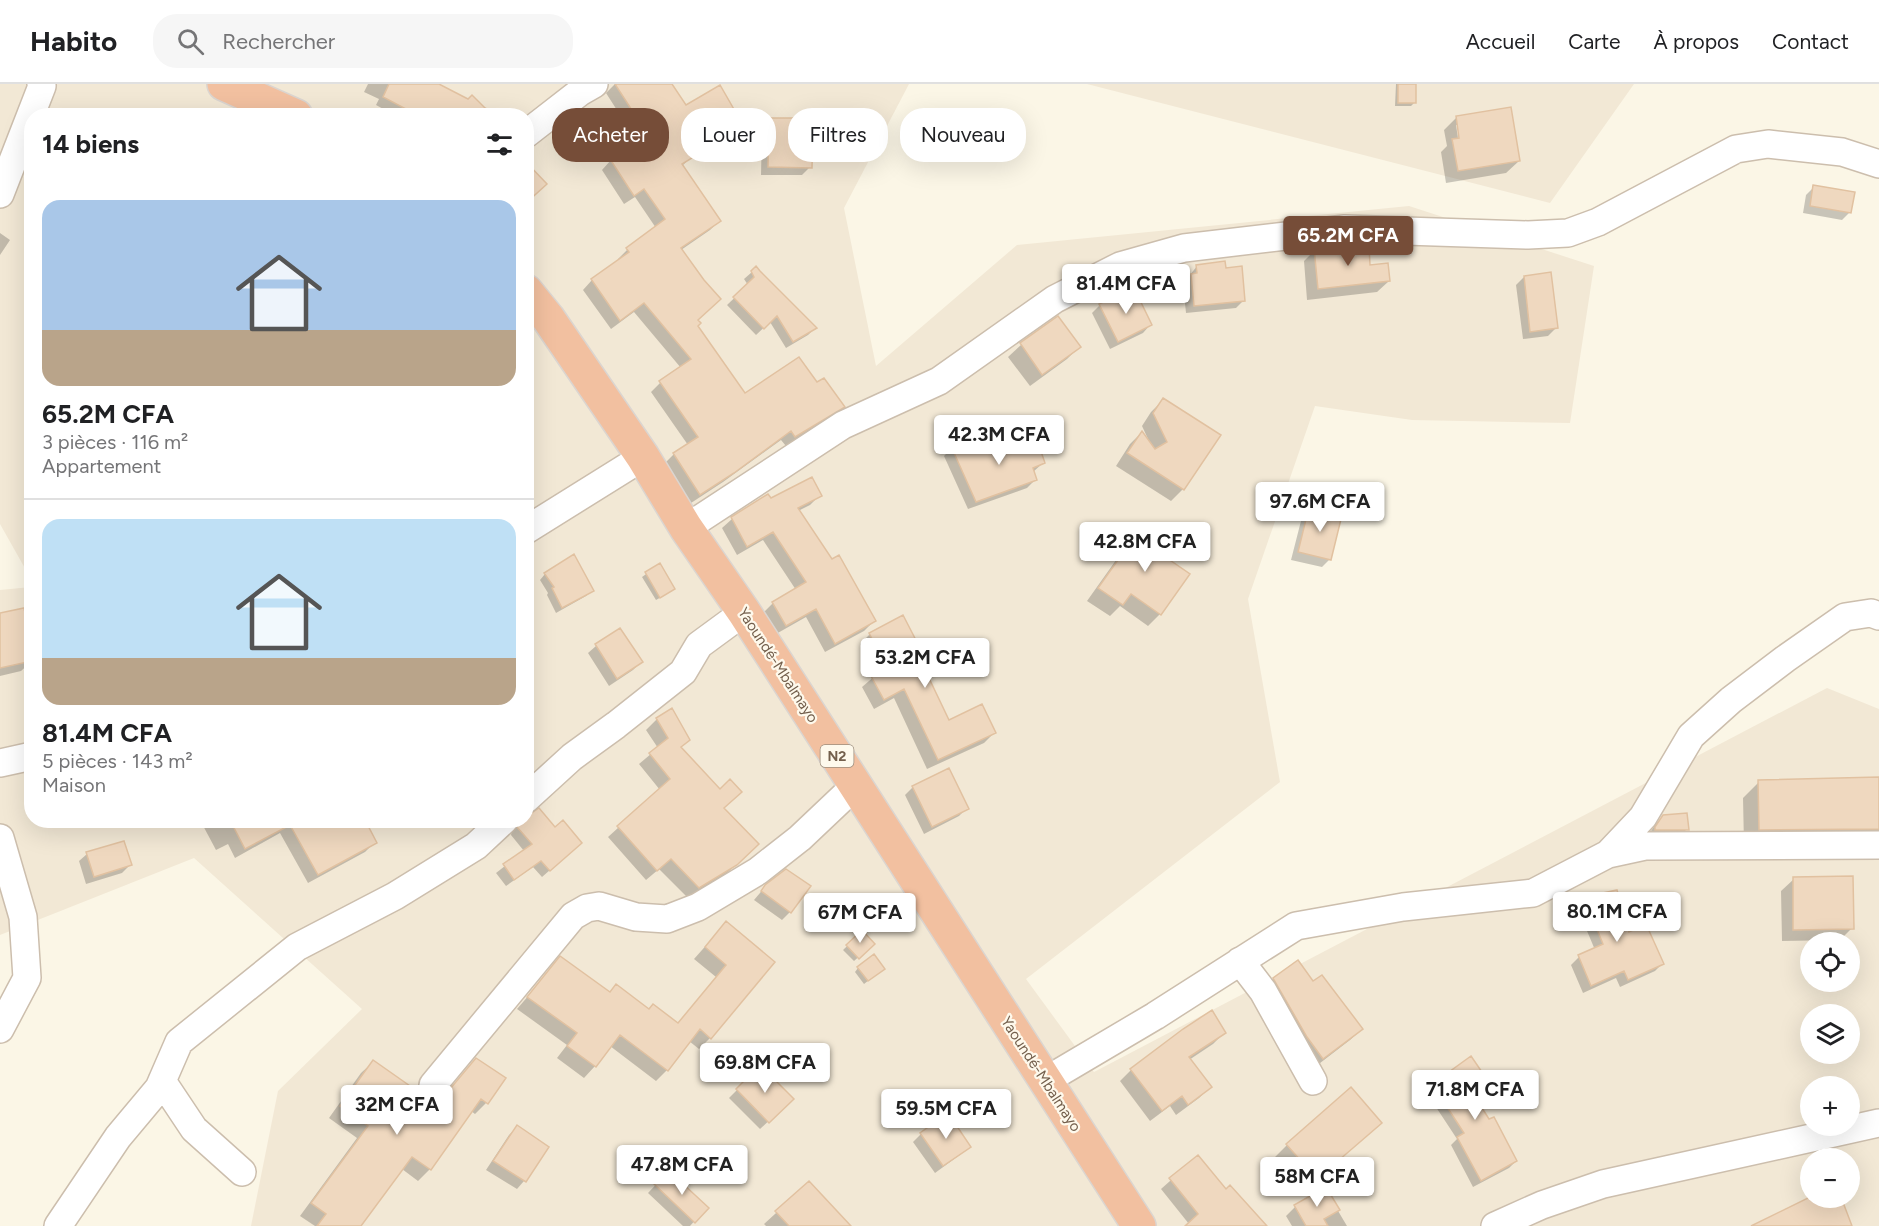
<!DOCTYPE html>
<html lang="fr">
<meta charset="utf-8">
<style>
:root{--surface:#fff;--page:#f6f6f6;--text:#202124;--muted:#757577;--line:#e0e0e0;--accent:#764d38}
body{margin:0;font-family:Figtree,sans-serif;background:var(--page);color:var(--text);height:100vh;display:flex;flex-direction:column;font-size:22px;white-space:nowrap}
*{box-sizing:border-box;margin:0}
p{font-size:20px;color:var(--muted)}
.icon{flex:none;width:33px;height:33px;fill:none;stroke:currentColor;stroke-width:2;stroke-linecap:round;stroke-linejoin:round}
.map{position:relative;flex:1;overflow:hidden}
.side{position:absolute;left:24px;top:24px;width:510px;height:720px;display:flex;flex-direction:column;background:var(--surface);border-radius:24px;box-shadow:0 6px 24px #0002}
.side>*{flex:none}
.banner{position:absolute;left:552px;top:24px;width:570px;height:54px;display:flex;gap:12px}
.fabs{position:absolute;left:1800px;top:848px;display:grid;gap:12px}
.fabs a{display:grid;place-items:center;width:60px;height:60px;border-radius:50%;background:var(--surface);box-shadow:0 6px 24px #0002;font-size:30px}
.price{position:absolute;translate:-50% -51px;padding:0 14px;border-radius:6px;background:#fff;color:#222;font-size:20px;line-height:39px;filter:drop-shadow(0 2px 3px #0008)}
.price::after{content:'';position:absolute;left:50%;top:36px;width:18px;height:14px;margin-left:-9px;background:inherit;clip-path:polygon(0 0,100% 0,50% 100%)}
.price.selected{background:var(--accent);color:#fff}
ul{padding:0;list-style:none}
li{display:grid;align-content:center;gap:12px;height:318px;padding:0 18px}
li+li{border-top:2px solid var(--line)}
li span{display:grid;place-items:center;height:186px;border-radius:18px;color:#555}
li>.icon{margin-inline-start:auto}
span .icon{width:108px;height:108px;fill:#fffc;stroke-width:1}
li b{font-size:26px}
h2{display:flex;justify-content:space-between;align-items:center;height:72px;padding:0 18px;font-size:26px}
.tag{padding:0 21px;border-radius:24px;background:var(--surface);box-shadow:0 6px 24px #0002;font-size:21px;line-height:54px}
.tag.selected{background:var(--accent);color:#fff}
header{display:flex;align-items:center;gap:36px;box-sizing:border-box;height:84px;padding:0 30px;background:var(--surface);border-bottom:2px solid var(--line)}
header strong{font-size:28px}
nav{display:flex;gap:33px;margin-inline-start:auto;font-size:21px}
.search{width:420px;height:54px;background:var(--page);display:flex;align-items:center;gap:15px;box-sizing:border-box;padding:0 21px;border-radius:24px;color:var(--muted);font-size:22px}
.map>svg:first-child{display:block}
.residential{fill:#f2e8d5;fill-rule:evenodd}
.shadow{fill:#0003;fill-rule:evenodd}
.building{fill:#efd8bf;stroke:#e1c1a0;stroke-width:1.5}
.lines{fill:none;stroke-linecap:round;stroke-linejoin:round}
.minor-casing{stroke:#ccbead;stroke-width:30}
.highway-casing{stroke:#dbd5d0;stroke-width:36}
.minor{stroke:#fff;stroke-width:27}
.highway{stroke:#f2c0a0;stroke-width:33}
.labels{text-anchor:middle;dominant-baseline:central;stroke-width:4.5;stroke-linejoin:round;paint-order:stroke}
.shield{fill:#fef9ec;stroke:#9d8d7c;stroke-width:1.5}
.shield-label{font-size:14px;font-weight:bold;fill:#735f4c}
.street-label{font-size:15px;fill:#735f4c;stroke:#fef9ec}
</style>
<header>
<strong>Habito</strong>
<div class="search"><svg class="icon" aria-label="search" viewBox="0 0 24 24"><circle cx="10" cy="10" r="6"/><path d="M15 15l6 6"/></svg>Rechercher</div>
<nav><a>Accueil</a><a>Carte</a><a>À propos</a><a>Contact</a></nav>
</header>
<div class="map">
<svg width="1879" height="1142" viewBox="0 0 1879 1142">
<rect width="100%" height="100%" fill="#fbf6e6"/>
<path class="residential" d="M0 0H909L844 124 876 282 1017 161 1409 122 1594 182 1570 339 1412 336 1315 322 1248 515 1280 698 1026 895 1094 988 1827 604 1879 625V1142H251L278 1007 362 925 194 774 0 851V506L31 503 32 736H526V32H32L31 495 0 440ZM1810 858H1850V897H1810ZM1810 930H1850V969H1810ZM1810 1002H1850V1041H1810ZM1810 1074H1850V1113H1810Z
M1087 0H1634L1550 119Z"/>
<path class="shadow" d="M368 0H436L491 32 413 28 409 32H396L376 21 379 15 364 8Z
M615 0H670L685 23 741 41 732 50 688 76 682 82 719 137 710 146 681 166 696 236V242L745 312 817 300 843 323 834 332 786 362 781 356 723 398 691 419 665 379 674 370 688 361 651 308 660 299 681 284 634 228 611 245 583 206 592 196 619 177 618 175 627 166 656 144 635 113 624 120 602 86 611 76 638 59 606 9Z
M1396 0H1415L1414 19 1411 22H1395Z
M1457 33 1519 77 1506 89 1446 99 1441 68 1447 62 1444 46ZM1456 41H1459V61Z
M770 35 810 83 802 91H761L762 43Z
M560 45 585 52 565 65 557 49Z
M1814 103 1850 128 1842 136 1803 129 1806 111Z
M0 149 10 156 0 171Z
M1315 166 1369 182 1389 197 1377 208 1307 216 1304 177Z
M1197 182 1244 216 1236 224 1186 229 1183 200Z
M752 188 815 244 808 251 786 264 770 238 756 251 727 221 748 201 744 195Z
M1524 193 1556 244 1548 252 1523 255 1516 201Z
M1100 221 1150 241 1143 249 1110 265 1092 229Z
M1058 234 1079 263 1067 275 1030 302 1008 273 1021 261Z
M1163 316 1183 405 1171 417 1116 382 1130 360 1141 349 1147 356 1148 355 1142 342 1151 328Z
M968 356 974 370 1043 379 1033 388 1035 396 1027 404 968 425 944 372 952 364Z
M820 411 810 421 798 427 874 537 864 547 825 568 806 533 776 550 764 528 773 519 796 506 763 456 737 471 722 444 732 435 768 412 770 416Z
M1310 425 1330 475 1322 483 1291 476 1302 433Z
M1143 443 1162 472 1160 530 1148 542 1120 522 1110 532 1087 517 1131 455Z
M659 481 670 508 656 516 642 493Z
M545 490 592 507 586 512 556 529 547 511 548 509 540 496Z
M0 530 32 566V577L21 587 0 592Z
M620 546 641 578 633 586 609 602 588 569 596 562Z
M870 550 947 580 937 590 928 595 948 638 994 649 984 659 927 685 894 614 874 625 862 603 876 591 860 560Z
M657 635 680 664 722 725 757 760 724 792 688 814 659 785 646 796 608 753 660 706 639 680 658 664 646 646Z
M1879 694V764L1744 761 1743 714 1759 698Z
M913 703 967 724 959 732 924 750 905 711Z
M1663 732 1687 745 1679 753H1647L1655 741Z
M200 736H363L375 758 365 768 308 799 280 749 235 774 228 760 216 766Z
M510 736H526L573 766 542 793 533 783 506 802 496 789 524 767 511 751 513 741Z
M87 770 130 781 122 789 86 800 79 777Z
M1794 795 1852 844 1840 856 1782 857 1781 807Z
M766 802 790 828 782 836 754 816Z
M1616 808 1628 851 1663 879 1655 887 1620 903 1616 894 1583 909 1571 881 1579 873 1595 866 1577 823 1584 815Z
M726 839 773 878 710 954 699 965 689 957 667 986 656 997 610 962 595 982 584 994 557 974 567 961 517 925 561 874 609 909 616 902 649 926 677 941 716 893 694 875Z
M862 848 873 860 854 877 843 866Z
M858 884 879 888 864 900 855 888Z
M1274 895 1362 945 1350 956 1311 986 1262 906Z
M1224 949 1213 960 1189 976 1210 1003 1199 1014 1176 1031 1170 1022 1150 1037 1120 997 1131 986Z
M476 976 486 1019 475 1030 471 1027 430 1085 418 1097 402 1085 360 1142H315L300 1132 357 1054 329 1034 361 989 373 978 422 1015 434 1020 441 1015Z
M760 983 792 1015 760 1045 729 1014Z
M1484 993 1469 1006 1516 1077 1509 1084 1473 1103 1451 1061 1457 1055 1432 1017 1437 1012 1432 1004 1439 997Z
M1380 1039 1304 1106 1275 1073 1287 1061Z
M517 1043 547 1063 524 1097 517 1105 486 1086 509 1051Z
M921 1050 969 1063 961 1070 935 1089 913 1058Z
M1197 1073 1225 1107 1264 1142H1188L1189 1140 1161 1105Z
M668 1088 706 1124 690 1142H683L648 1109Z
M809 1099 836 1142H766L764 1140Z
M1325 1105 1347 1142H1292L1286 1132 1295 1123Z"/>
<path class="building" d="M389 0H439L468 15 472 11 485 24 500 32H419L383 13Z
M615 0H672L686 21 720 1 743 41 691 72 692 74 682 80 721 137 681 164 704 196 721 215 698 236 701 239 698 242 745 309 799 273 817 298 824 294 845 323 795 353 791 347 734 389 700 411 673 369 698 353 659 297 691 275 644 219 620 237 591 195 629 168 626 164 665 135 644 105 634 112 610 75 648 51Z
M1398 0H1416V19H1398Z
M1511 23 1520 77 1458 87 1452 55 1459 54 1456 32Z
M576 33 587 52 568 62 559 44Z
M769 34H813L812 84 768 83Z
M526 78 547 100 526 119Z
M1813 101 1855 108 1851 129 1810 122Z
M1346 161 1369 162 1370 181 1388 179 1390 197 1318 205 1314 164Z
M1225 177 1226 184 1242 182 1245 217 1194 222 1191 190 1197 189 1196 181Z
M756 182 760 187 817 244 793 258 777 232 764 245 733 213 754 193 751 187Z
M1551 188 1558 244 1530 248 1524 192Z
M1134 204 1152 241 1118 258 1099 220Z
M1058 232 1081 263 1042 291 1020 259Z
M1163 314 1221 351 1184 406 1127 369 1142 347 1155 365 1167 358 1153 329Z
M1035 350 1045 379 1033 384 1037 396 976 418 951 362 969 354 975 368 1017 353 1022 359Z
M812 393 822 412 798 424 832 475 839 471 876 537 835 560 816 525 786 542 772 518 806 498 773 448 747 463 731 433 768 410 771 414Z
M1309 423 1342 431 1331 476 1298 468Z
M1143 441 1171 461 1164 472 1190 490 1161 531 1131 510 1123 521 1098 504Z
M574 470 594 507 562 524 552 504 554 503 544 489Z
M660 479 675 505 660 514 645 488Z
M24 524 32 559V577L0 584V529Z
M903 531 920 564 935 556 949 580 928 592 949 636 982 620 996 649 938 676 904 605 884 616 871 592 887 583 869 549Z
M620 544 643 578 617 595 595 560Z
M672 624 690 656 681 663 720 705 730 695 742 708 724 724 759 760 737 781 699 804 671 775 657 787 617 742 670 695 649 669 668 654 656 634Z
M949 684 969 725 932 743 912 702Z
M1879 693V745L1759 746 1758 696Z
M539 724 555 743 563 736 582 759 550 787 541 777 514 796 503 780 532 760 517 743 519 736H526V730H530Z
M1687 729 1689 746H1655V743L1663 731Z
M230 736H365L377 759 318 791 290 741 245 765Z
M124 757 132 781 94 793 86 768Z
M786 785 811 802 791 829 761 807 765 801Z
M1853 792 1854 845 1793 846V793Z
M1617 806 1629 848 1646 840 1664 880 1628 896 1624 887 1591 902 1578 871 1603 860 1584 813Z
M726 837 775 878 711 955 700 945 668 987 620 951 596 983 567 962 577 949 527 913 560 872 610 908 616 900 649 925 653 920 678 939 726 881 705 863Z
M862 846 875 860 859 875 846 861Z
M874 870 885 885 868 897 857 883Z
M1298 876 1313 897 1322 891 1363 945 1323 975 1307 953 1273 894Z
M1212 926 1226 949 1189 973 1212 1003 1188 1021 1182 1012 1162 1027 1130 985 1183 945Z
M1471 972 1486 994 1470 1005 1489 1035 1494 1033 1517 1077 1481 1097 1457 1053 1464 1049 1438 1009 1444 1005 1438 996Z
M476 974 506 994 488 1020 481 1015 431 1086 412 1073 361 1142H317L326 1130 311 1119 368 1042 340 1022 373 976 420 1009 423 1013 434 1019 445 1011Z
M760 981 794 1015 769 1039 736 1005Z
M1351 1003 1382 1039 1317 1095 1286 1060Z
M948 1029 971 1063 943 1082 920 1049Z
M517 1041 549 1063 526 1098 493 1077Z
M1198 1071 1226 1105 1230 1101 1267 1142H1185L1198 1130 1169 1094Z
M668 1086 709 1124 695 1139 654 1100Z
M809 1097 851 1142H789L775 1127Z
M1326 1103 1340 1126 1324 1135 1328 1142H1306L1294 1121Z
M1810 1113H1841L1852 1142H1751Z"/>
<g class="lines">
<defs>
<path id="minor" d="M526 50 580 8 594 0
M0 110 42 2 41 0
M686 444 843 341 939 297 1055 215 1120 182 1184 164 1345 145 1528 151 1568 149 1598 138 1736 65 1768 60 1842 68 1879 80
M526 446 643 373
M0 679 32 672
M526 715 572 673 616 641 683 588 699 561 744 528
M0 754 23 833 27 894 0 945
M1608 770 1645 762 1879 761
M1240 877 1263 907 1313 997
M162 997 194 1045 242 1088
M1045 997 1155 932 1296 842 1403 823 1533 809 1608 770 1643 733 1691 652 1731 616 1785 575 1845 533 1871 529 1879 532
M433 1001 573 832 587 824 599 822 636 833 667 835 698 823 758 787 800 754 856 701
M58 1142 118 1053 159 1004 179 958 297 863 395 812 476 762 504 736
M1495 1142 1542 1121 1603 1100 1879 1039"/>
<path id="highway" d="M224 0 296 32
M526 207 548 234 643 373 686 444 744 528 1139 1142"/>
</defs>
<use href="#minor" class="minor-casing"/>
<use href="#highway" class="highway-casing"/>
<use href="#minor" class="minor"/>
<use href="#highway" class="highway"/>
</g>
<g class="labels">
<rect class="shield" x="820.5" y="661" width="33" height="22" rx="4.5"/>
<g class="shield-label">
<text x="837" y="672">N2</text>
</g>
<g class="street-label">
<text transform="translate(778 581) rotate(57)">Yaoundé-Mbalmayo</text>
<text transform="translate(1041 990) rotate(57)">Yaoundé-Mbalmayo</text>
</g>
</g>
</svg>
<div class="fabs">
<a><svg class="icon" aria-label="locate" viewBox="0 0 24 24"><circle cx="12" cy="12" r="6"/><path d="M12 2v4M12 18v4M2 12h4M18 12h4"/></svg></a>
<a><svg class="icon" aria-label="layers" viewBox="0 0 24 24"><path d="M12 4l9 5-9 5-9-5zM3 14l9 5 9-5"/></svg></a>
<a>+</a>
<a>−</a>
</div>
<b class="price selected" style="left:1348px;top:183px">65.2M CFA</b>
<b class="price" style="left:1126px;top:231px">81.4M CFA</b>
<b class="price" style="left:999px;top:382px">42.3M CFA</b>
<b class="price" style="left:1320px;top:449px">97.6M CFA</b>
<b class="price" style="left:1145px;top:489px">42.8M CFA</b>
<b class="price" style="left:925px;top:605px">53.2M CFA</b>
<b class="price" style="left:1617px;top:859px">80.1M CFA</b>
<b class="price" style="left:860px;top:860px">67M CFA</b>
<b class="price" style="left:765px;top:1010px">69.8M CFA</b>
<b class="price" style="left:1475px;top:1037px">71.8M CFA</b>
<b class="price" style="left:397px;top:1052px">32M CFA</b>
<b class="price" style="left:946px;top:1056px">59.5M CFA</b>
<b class="price" style="left:682px;top:1112px">47.8M CFA</b>
<b class="price" style="left:1317px;top:1124px">58M CFA</b>
<div class="banner">
<a class="tag selected">Acheter</a>
<a class="tag">Louer</a>
<a class="tag">Filtres</a>
<a class="tag">Nouveau</a>
</div>
<section class="side">
<h2>14 biens<svg class="icon" aria-label="filters" viewBox="0 0 24 24"><path d="M4 7h16M4 17h16"/><circle cx="9" cy="7" r="2"/><circle cx="15" cy="17" r="2"/></svg></h2>
<ul>
<li><span style="background:linear-gradient(#a9c7e8 70%,#b9a48a 0)"><svg class="icon" aria-label="home" viewBox="0 0 24 24"><path d="M3 11l9-7 9 7M6 9v11h12V9"/></svg></span><div><b>65.2M CFA</b><p>3 pièces · 116 m²</p><p>Appartement</p></div></li>
<li><span style="background:linear-gradient(#bfe0f5 75%,#b9a48a 0)"><svg class="icon" aria-label="home" viewBox="0 0 24 24"><path d="M3 11l9-7 9 7M6 9v11h12V9"/></svg></span><div><b>81.4M CFA</b><p>5 pièces · 143 m²</p><p>Maison</p></div></li>
</ul>
</section>
</div>
